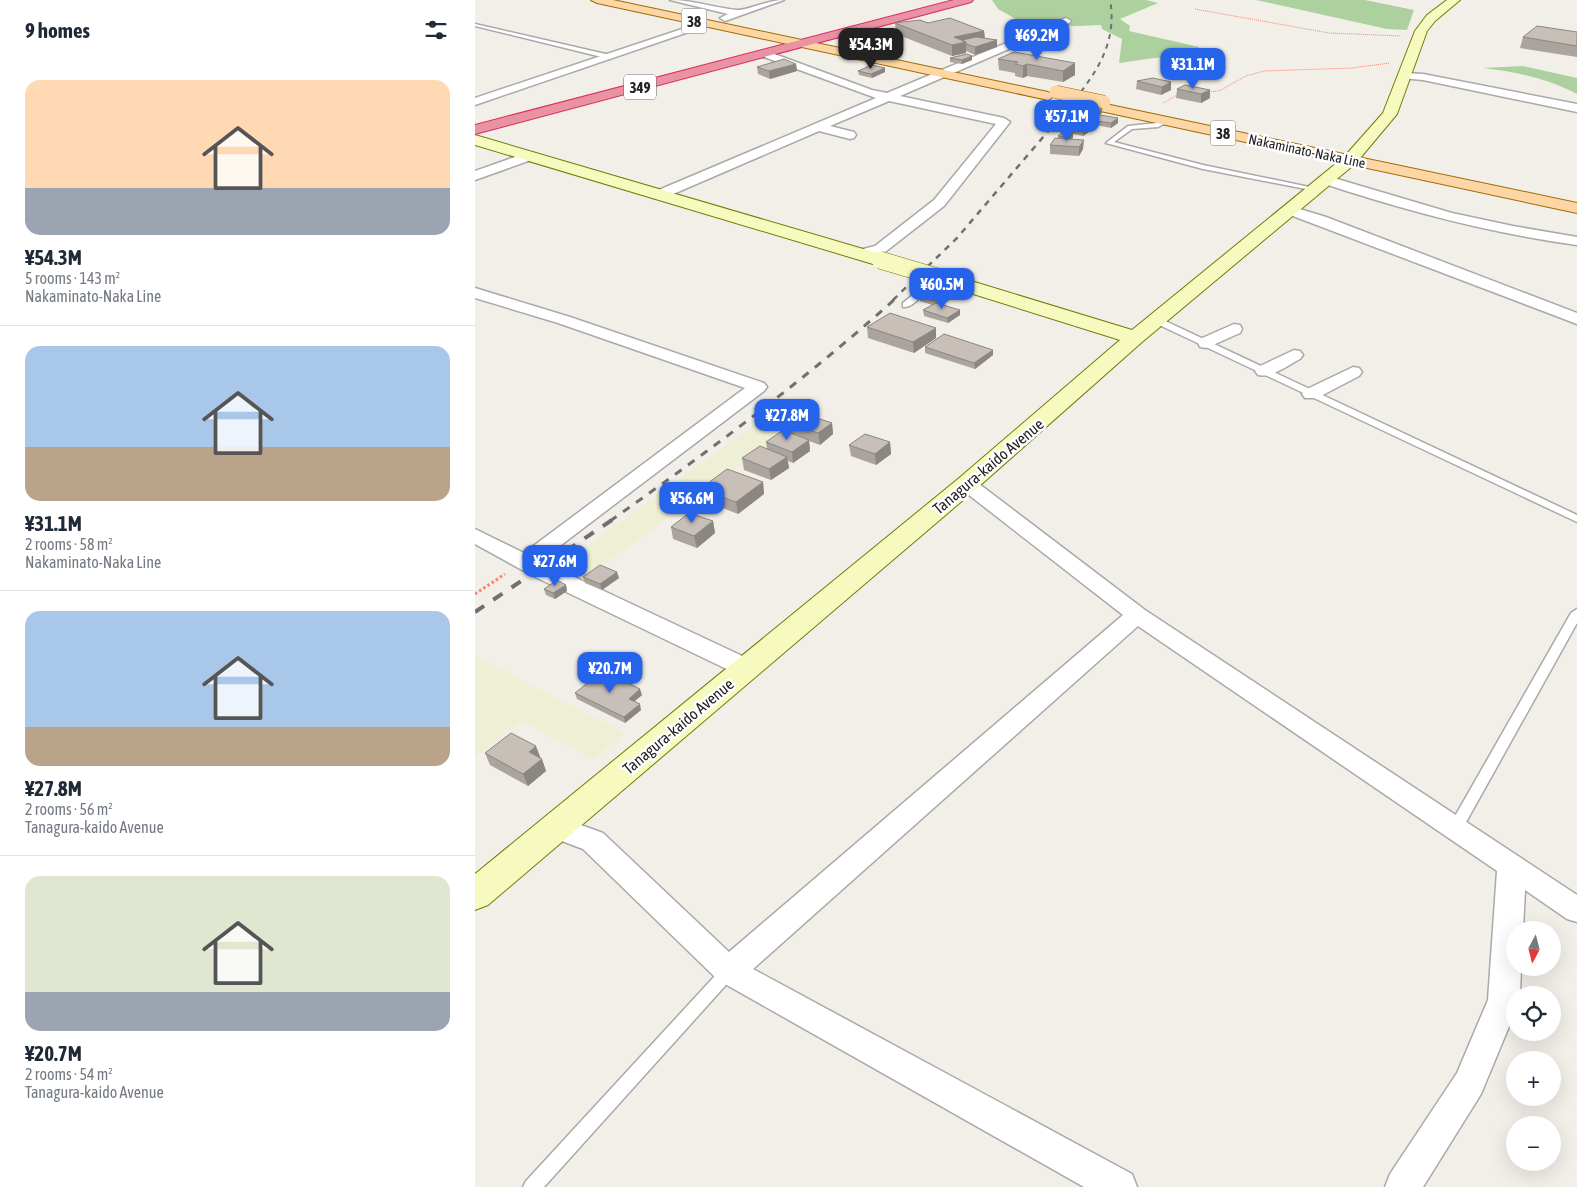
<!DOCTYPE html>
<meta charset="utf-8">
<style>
:root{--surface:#fff;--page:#f6f6f7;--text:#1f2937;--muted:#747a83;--line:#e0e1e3;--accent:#2563eb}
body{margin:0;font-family:"Asap Condensed",sans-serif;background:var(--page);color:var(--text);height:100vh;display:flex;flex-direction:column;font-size:19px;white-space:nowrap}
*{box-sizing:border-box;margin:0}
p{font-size:16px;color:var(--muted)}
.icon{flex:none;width:28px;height:28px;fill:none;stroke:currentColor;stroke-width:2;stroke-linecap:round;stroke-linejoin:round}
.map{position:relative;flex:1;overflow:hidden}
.details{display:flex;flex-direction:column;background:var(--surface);width:475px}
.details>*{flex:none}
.needle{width:32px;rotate:187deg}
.tools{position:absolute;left:1031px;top:921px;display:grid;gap:10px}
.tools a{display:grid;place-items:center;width:55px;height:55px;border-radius:50%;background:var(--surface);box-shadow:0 5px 20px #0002;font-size:25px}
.price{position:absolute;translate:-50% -42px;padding:0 11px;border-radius:10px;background:var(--accent);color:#fff;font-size:16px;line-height:32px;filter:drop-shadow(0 1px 2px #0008)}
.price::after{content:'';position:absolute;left:50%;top:30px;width:15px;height:11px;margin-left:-8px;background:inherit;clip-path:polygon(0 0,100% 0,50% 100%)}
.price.selected{background:#222;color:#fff}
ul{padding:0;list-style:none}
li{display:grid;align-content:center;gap:10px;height:265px;padding:0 25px}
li+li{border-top:1px solid var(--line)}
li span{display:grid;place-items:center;height:155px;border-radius:15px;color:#555}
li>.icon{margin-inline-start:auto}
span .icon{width:90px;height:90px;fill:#fffc;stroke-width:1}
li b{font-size:21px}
h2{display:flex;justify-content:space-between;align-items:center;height:60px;padding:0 25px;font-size:21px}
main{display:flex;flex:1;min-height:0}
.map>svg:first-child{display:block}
.farmland{fill:#eef0d5}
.forest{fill:#add19e}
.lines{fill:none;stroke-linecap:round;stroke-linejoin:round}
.lane-casing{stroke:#a9a9a9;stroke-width:3}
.street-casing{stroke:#a9a9a9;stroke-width:3}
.secondary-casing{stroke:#707d05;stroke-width:2}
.primary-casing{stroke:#a06b00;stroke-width:2}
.highway-casing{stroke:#dc2a67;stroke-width:2}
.path-far1{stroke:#fa8072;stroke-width:1;stroke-dasharray:1 1;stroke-linecap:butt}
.path{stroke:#fa8072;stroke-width:3;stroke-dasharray:2.5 2.5;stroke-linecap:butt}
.lane{fill:#fff;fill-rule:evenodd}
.street{fill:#fff;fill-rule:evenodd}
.secondary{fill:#f7fabf;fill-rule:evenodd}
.primary{fill:#fcd6a4;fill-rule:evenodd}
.highway{fill:#e892a2;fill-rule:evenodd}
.rail-far3{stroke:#707070;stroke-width:2;stroke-dasharray:5 5;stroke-linecap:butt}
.rail-far2{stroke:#707070;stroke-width:2.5;stroke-dasharray:6 6;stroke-linecap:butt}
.rail-far1{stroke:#707070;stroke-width:3;stroke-dasharray:8 8;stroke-linecap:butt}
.rail{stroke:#707070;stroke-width:4;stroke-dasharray:11 11;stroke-linecap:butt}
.secondary-bridge-casing{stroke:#707d05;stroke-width:18;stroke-linecap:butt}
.primary-bridge-casing{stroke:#a06b00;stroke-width:14;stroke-linecap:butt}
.secondary-bridge{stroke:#f7fabf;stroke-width:17}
.primary-bridge{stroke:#fcd6a4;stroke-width:13}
.wall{fill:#aba49e}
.shaded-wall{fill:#8b8681}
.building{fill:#c7bfb8;stroke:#8b8681}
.labels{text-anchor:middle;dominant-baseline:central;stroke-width:5;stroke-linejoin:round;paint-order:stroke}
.far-street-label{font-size:14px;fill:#222;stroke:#fff}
.shield{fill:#fff;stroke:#646464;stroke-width:1}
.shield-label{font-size:15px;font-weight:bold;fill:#222}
.street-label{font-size:16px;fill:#222;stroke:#fff}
</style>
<main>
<section class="details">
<h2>9 homes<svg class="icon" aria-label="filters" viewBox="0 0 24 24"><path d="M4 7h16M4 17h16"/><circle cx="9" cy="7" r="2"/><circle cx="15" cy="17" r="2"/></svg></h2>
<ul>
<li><span style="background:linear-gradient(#ffd9b3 70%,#9aa5b1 0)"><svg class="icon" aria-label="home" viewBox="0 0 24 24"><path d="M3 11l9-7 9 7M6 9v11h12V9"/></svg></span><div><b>¥54.3M</b><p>5 rooms · 143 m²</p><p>Nakaminato-Naka Line</p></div></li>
<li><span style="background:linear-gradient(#a9c7e8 65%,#b9a48a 0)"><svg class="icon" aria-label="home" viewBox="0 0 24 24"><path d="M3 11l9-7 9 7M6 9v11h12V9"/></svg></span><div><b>¥31.1M</b><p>2 rooms · 58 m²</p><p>Nakaminato-Naka Line</p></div></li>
<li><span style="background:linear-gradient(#a9c7e8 75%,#b9a48a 0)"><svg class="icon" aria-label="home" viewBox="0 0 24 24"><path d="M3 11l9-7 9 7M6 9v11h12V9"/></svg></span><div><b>¥27.8M</b><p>2 rooms · 56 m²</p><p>Tanagura-kaido Avenue</p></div></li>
<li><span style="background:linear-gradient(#dfe7d0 75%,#9aa5b1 0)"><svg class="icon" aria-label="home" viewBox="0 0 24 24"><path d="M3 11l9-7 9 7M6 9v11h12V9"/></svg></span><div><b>¥20.7M</b><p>2 rooms · 54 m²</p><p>Tanagura-kaido Avenue</p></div></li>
</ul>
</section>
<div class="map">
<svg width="1102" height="1187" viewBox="0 0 1102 1187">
<rect width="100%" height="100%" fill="#f2efe9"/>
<path class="farmland" d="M293 414 324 423 106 581 80 570Z
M0 656 150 733 118 760 47 721 0 757Z"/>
<path class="forest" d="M517 0H671L683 3 645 19 655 26 654 31 724 47 723 52 644 63 647 39 627 29 626 25 557 28 523 9Z
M781 0H890L939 10 932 30 912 29Z
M1048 66 1102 78V94C1072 78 1042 72 1008 68Z"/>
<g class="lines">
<defs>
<path id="lane" d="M0 24 135 55 138 57 135 59 0 26Z
M691 119 693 120V122L683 127 657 129 639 142 728 165 844 189 841 191 728 169 631 143 653 126 682 123Z
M451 284H474L478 286C471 291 462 286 455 289 446 294 439 308 428 307V303Z
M678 318H684L1102 515V522L678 322Z
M1102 609V623L985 833 980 834 975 833 973 829 975 825 1096 613Z
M254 964 259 966 262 971 259 976 69 1187H48L51 1181 249 966Z"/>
<path id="street" d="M195 0C219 0 240 8 262 10 274 10 292 0 309 0L250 21 245 18 253 14Z
M591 18 596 21 594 23 425 96 529 118 535 122 469 206 410 252 385 258 378 254 380 251 400 246 459 200 521 124 414 101 355 126 379 132 381 135 379 138 375 139 344 131 189 198H179L177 195 179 192 401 98 286 56V52H294L397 90 412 93Z
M228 22 237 24 0 105V98Z
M930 73 948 74 1102 104V112L948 80 926 78 924 76Z
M54 152 59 153 60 156 59 159 0 180V171Z
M852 176 977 213 1038 226 1102 237V245C1015 233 931 211 847 183L845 180 847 177Z
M815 206 851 217 1102 313V324L810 213 808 210Z
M0 288 95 317 289 383 292 387 289 391 65 561 280 662 283 668 280 674 271 676 262 674 58 576 0 544V529L49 553 270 388 83 323 0 298Z
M759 324 765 325 767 329 765 333 731 348 725 347 723 343 725 339Z
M819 350 825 351 828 355 825 359C813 365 797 378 783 375L780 371 783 367Z
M878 367 884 368 887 372 884 376 842 398H830L827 394 830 390Z
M492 478 499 480 670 610 1102 895V922L1092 919 1050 890 1048 930H1040V968H1046L1045 995H1040V1012L1006 1094 948 1187H910L915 1174 982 1073 1013 1000 1022 871 663 626 278 969 657 1174 662 1187H609L243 980 108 849 71 835 67 827 71 819 81 816 128 833 254 952 648 615 485 488 482 484 485 480Z"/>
<path id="secondary" d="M972 0H985L960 21 952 31 922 114 881 163 667 342 501 489 13 905 0 910V874L483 479 645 340 479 288 476 284 479 280H493L657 330 869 157 908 113 940 31 952 15Z
M0 135 412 256 414 260 412 264H398L0 145Z"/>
<path id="primary" d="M116 0H138L573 92 580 96 573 100 122 3Z
M621 102 1102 203V213L616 109 614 106 616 103Z"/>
<path id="highway" d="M479 0H498L496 2 0 134V125Z"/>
</defs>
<use href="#lane" class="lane-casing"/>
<use href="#street" class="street-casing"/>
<use href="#secondary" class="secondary-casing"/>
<use href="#primary" class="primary-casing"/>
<use href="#highway" class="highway-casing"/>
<path class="path-far1" d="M720 9 854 33 926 36
M732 92 744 91 771 76 789 71 877 68 915 63
M688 103 704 94"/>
<path class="path" d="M0 594 30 574"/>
<use href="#lane" class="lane"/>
<use href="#street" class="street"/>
<use href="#secondary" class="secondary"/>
<use href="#primary" class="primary"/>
<use href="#highway" class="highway"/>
<path class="rail-far3" d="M574 130C606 91 645 55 635 0"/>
<path class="rail-far2" d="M418 300 482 238 575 129"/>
<path class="rail-far1" d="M135 521C233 452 331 379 420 299"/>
<path class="rail" d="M0 612 137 520"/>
<defs>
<path id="secondary-bridge" d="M405 260 486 284"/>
<path id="primary-bridge" d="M581 92 629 102"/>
</defs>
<use href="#secondary-bridge" class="secondary-bridge-casing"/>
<use href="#primary-bridge" class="primary-bridge-casing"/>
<use href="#secondary-bridge" class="secondary-bridge"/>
<use href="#primary-bridge" class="primary-bridge"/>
</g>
<path class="wall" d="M420 23H453L509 31 510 38 522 40V47L500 55 491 51V53L477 56 421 34Z
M1102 32V57L1045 48 1048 37Z
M539 52 600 75 588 82 552 76 548 78 540 76V73L524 70 523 59Z
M475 58 497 60 487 64 475 62Z
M321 64 322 71 295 79 283 74 282 67Z
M410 68V72L397 78 384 75 383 71Z
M662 81 696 82V90L686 95 661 89Z
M702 89 735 90V98L726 103 701 98Z
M627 113 624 115 643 123 636 128 621 125V127L608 136 598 134V138L596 139 608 149 604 156 575 154V145L583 138V136L593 132V124L604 117V115Z
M444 296 474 300 467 305 485 310V315L473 323 449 316 448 310 457 305 445 301Z
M392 327 461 338 439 353 393 338Z
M450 347 518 355 500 369 450 353Z
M357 423 358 434 345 445 334 441 335 451 318 463 313 461 314 468 296 480 269 470 267 458 292 449 291 442 317 434 316 424Z
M415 442 416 454 401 465 376 456 374 445Z
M288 482 289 494 263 514 227 500 225 489Z
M238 521 240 533 222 548 198 539 196 527Z
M108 577 144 578 127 590 110 583Z
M91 585 92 591 80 599 71 595 69 589Z
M100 693 167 695 160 701 166 710 150 723 102 699Z
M10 753 66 758 71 771 53 786 15 765Z"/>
<path class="shaded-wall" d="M509 31 510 42 491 44V53L477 56V45L479 37Z
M522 40V47L500 55V47Z
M497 56V60L487 64V60Z
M600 63V75L588 82V71Z
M321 64 322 71 295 79 294 71Z
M552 64V76L548 78V66Z
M410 68V72L397 78 396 74Z
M696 82V90L686 95 687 87Z
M735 90V98L726 103V94Z
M627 109V113L619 118V114Z
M621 118V127L608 136V127Z
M643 118V123L636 128V123Z
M598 133V138L591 142V137Z
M609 140 608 149 604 156V147Z
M474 294V300L463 307V302Z
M485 310V315L473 323 472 318Z
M461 328V338L439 353 438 342Z
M518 350V355L500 369 499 363Z
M357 423 358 434 345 445 343 433Z
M334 440 335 451 318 463 317 452Z
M415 442 416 454 401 465 400 454Z
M312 457 314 468 296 480 294 469Z
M288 482 289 494 263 514 261 502Z
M238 521 240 533 222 548 219 536Z
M142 572 144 578 127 590 125 584Z
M91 585 92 591 80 599 78 593Z
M165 689 167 695 155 705 154 699Z
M165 704 166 710 150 723 149 717Z
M61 746 66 759 54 752Z
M67 759 71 771 53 786 48 774Z"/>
<path class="building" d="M475 18 509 31 479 37 491 42 477 45 420 23 445 20 453 23Z
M1062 26 1102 32V46L1048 37Z
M501 37 522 40 500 47 491 44V42L487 40Z
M539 52 600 63 588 71 552 64 548 66 540 64 543 62 523 59Z
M492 54 497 56 487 60 475 58Z
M309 59 321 64 294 71 282 67Z
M397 65 410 68 396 74 383 71Z
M678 78 696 82 687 87 662 81Z
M710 85 735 90 726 94 702 89Z
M615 107 627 109 619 114 643 118 636 123 621 121V118L604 115Z
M606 116 621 118 608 127 593 124Z
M590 131 598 133 591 137 583 136Z
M580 138 609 140 604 147 575 145Z
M455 289 474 294 463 302 444 296Z
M461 303 485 310 472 318 448 310Z
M415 313 461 328 438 342 392 327Z
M469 334 518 350 499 363 450 347Z
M330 414 357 423 343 433 316 424Z
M308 430 334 440 317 452 291 442Z
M390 434 415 442 400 454 374 445Z
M285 446 312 457 294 469 267 458Z
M252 469 288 482 261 502 225 489Z
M214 513 238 521 219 536 196 527Z
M125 565 142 572 125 584 108 577Z
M82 580 91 585 78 593 69 589Z
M128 671 165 689 154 699 165 704 149 717 100 693Z
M36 733 61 746 54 752 67 759 48 774 10 753Z"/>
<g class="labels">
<g class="far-street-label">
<text transform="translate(832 151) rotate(12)">Nakaminato-Naka Line</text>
</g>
<g class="shield">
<rect x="206.5" y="8.5" width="25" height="25" rx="4"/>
<rect x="149" y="74.5" width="32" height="25" rx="4"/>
<rect x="735.5" y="120.5" width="25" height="25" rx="4"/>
</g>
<g class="shield-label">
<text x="219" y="21">38</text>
<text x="165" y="87">349</text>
<text x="748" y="133">38</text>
</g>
<g class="street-label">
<text transform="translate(513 466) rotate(-40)">Tanagura-kaido Avenue</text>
<text transform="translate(203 726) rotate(-40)">Tanagura-kaido Avenue</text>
</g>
</g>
</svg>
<div class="tools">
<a><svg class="needle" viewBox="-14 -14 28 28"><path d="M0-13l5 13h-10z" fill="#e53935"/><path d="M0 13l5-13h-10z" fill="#747a83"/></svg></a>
<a><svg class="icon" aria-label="locate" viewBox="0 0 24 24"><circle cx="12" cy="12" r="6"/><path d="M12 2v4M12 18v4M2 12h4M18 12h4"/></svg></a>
<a>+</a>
<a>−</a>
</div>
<b class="price" style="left:562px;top:61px">¥69.2M</b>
<b class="price selected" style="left:396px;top:70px">¥54.3M</b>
<b class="price" style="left:718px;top:90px">¥31.1M</b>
<b class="price" style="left:592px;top:142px">¥57.1M</b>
<b class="price" style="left:467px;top:310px">¥60.5M</b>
<b class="price" style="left:312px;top:441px">¥27.8M</b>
<b class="price" style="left:217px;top:524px">¥56.6M</b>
<b class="price" style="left:80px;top:587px">¥27.6M</b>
<b class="price" style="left:135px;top:694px">¥20.7M</b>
</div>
</main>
